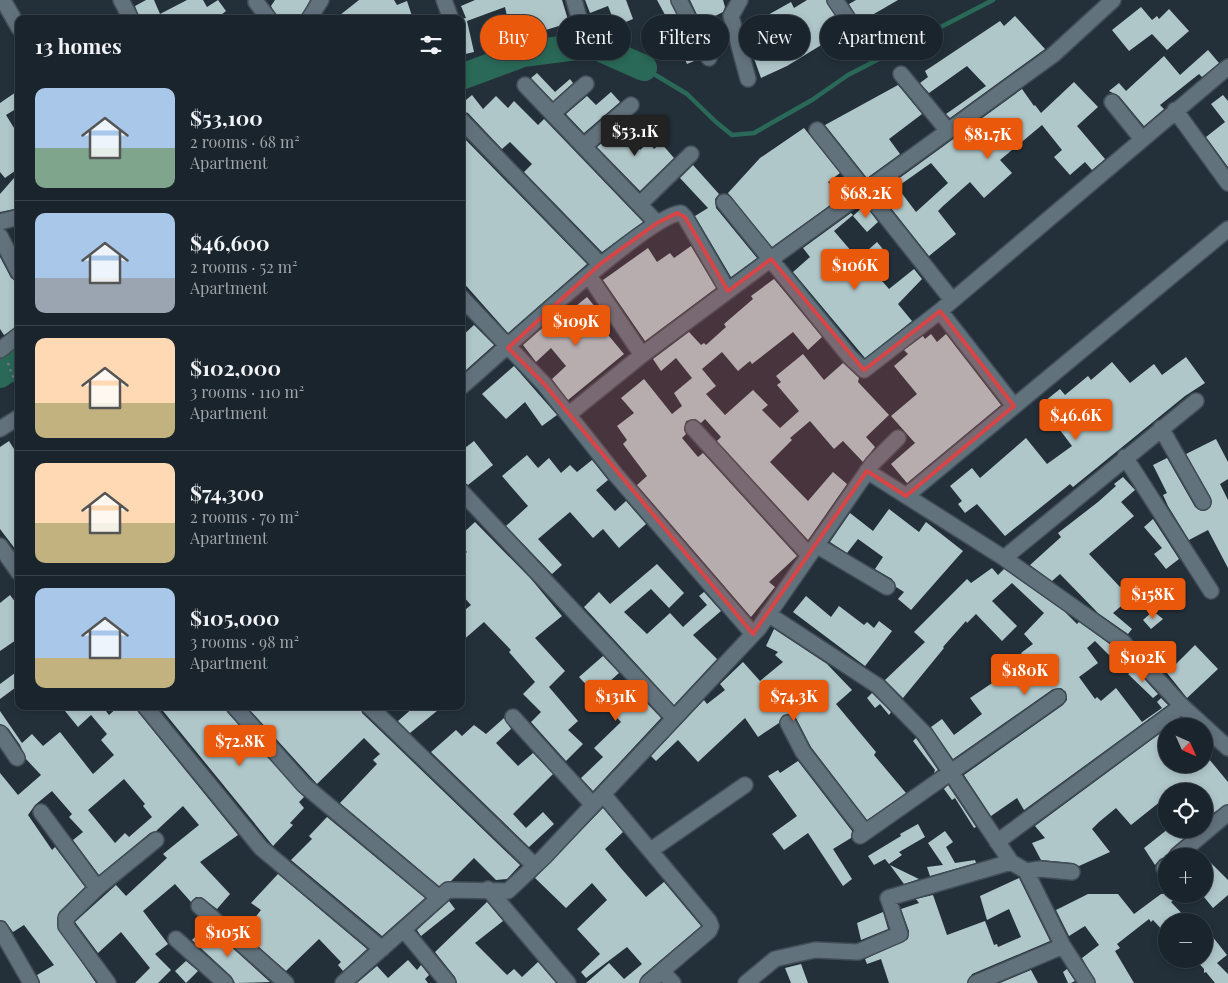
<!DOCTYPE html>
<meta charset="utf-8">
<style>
:root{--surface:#1a242c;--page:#232c34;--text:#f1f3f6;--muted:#9fa4a9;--line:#384148;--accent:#ea580c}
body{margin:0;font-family:"Playfair Display",serif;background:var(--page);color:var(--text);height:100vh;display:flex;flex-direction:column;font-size:19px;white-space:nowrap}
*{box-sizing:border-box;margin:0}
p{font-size:16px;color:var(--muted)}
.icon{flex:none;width:28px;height:28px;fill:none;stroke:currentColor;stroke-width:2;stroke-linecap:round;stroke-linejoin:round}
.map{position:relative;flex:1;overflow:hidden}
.drawer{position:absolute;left:15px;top:15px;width:450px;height:695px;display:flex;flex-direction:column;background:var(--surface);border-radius:10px;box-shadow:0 2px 8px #0003,0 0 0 1px var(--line)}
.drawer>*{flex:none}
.hud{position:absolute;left:480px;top:15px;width:475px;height:45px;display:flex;gap:10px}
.needle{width:32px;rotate:135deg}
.controls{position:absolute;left:1158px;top:718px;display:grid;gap:10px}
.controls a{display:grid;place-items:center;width:55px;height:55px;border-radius:50%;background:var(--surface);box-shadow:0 2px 8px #0003,0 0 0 1px var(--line);font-size:25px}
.price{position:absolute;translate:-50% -42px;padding:0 11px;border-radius:5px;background:var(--accent);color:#fff;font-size:16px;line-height:32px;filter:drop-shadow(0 1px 2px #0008)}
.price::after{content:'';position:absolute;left:50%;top:30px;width:15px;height:11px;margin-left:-8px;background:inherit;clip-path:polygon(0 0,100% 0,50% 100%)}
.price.active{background:#222;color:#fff}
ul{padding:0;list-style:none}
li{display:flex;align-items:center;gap:15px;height:125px;padding:0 20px}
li+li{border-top:1px solid var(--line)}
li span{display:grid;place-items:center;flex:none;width:140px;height:100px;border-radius:10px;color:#555}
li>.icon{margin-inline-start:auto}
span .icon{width:60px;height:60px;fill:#fffc;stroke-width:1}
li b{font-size:21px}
h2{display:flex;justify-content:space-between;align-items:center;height:60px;padding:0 20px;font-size:21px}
.tag{padding:0 18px;border-radius:22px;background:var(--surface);box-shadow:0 2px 8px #0003,0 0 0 1px var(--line);font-size:18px;line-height:45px}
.tag.active{background:var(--accent);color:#fff}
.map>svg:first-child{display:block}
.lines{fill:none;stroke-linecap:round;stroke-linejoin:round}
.stream{stroke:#2a6957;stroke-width:4.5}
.river{stroke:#2a6957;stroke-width:26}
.building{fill:#b0c7ca;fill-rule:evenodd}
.minor-casing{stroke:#424e57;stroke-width:18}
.path{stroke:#6d7880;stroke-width:2.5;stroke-dasharray:2.5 4;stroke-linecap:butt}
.minor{stroke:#62727d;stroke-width:15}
.marked{fill:#d84546;fill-opacity:0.2;stroke:#d84546;stroke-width:4;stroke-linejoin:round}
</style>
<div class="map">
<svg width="1228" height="983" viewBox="0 0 1228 983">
<rect width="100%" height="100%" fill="#23303a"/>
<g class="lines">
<path class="stream" d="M644 68 687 94 716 122 732 135 754 133 812 100 848 75 993 0"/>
<path class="river" d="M461 77 523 54 592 45 644 68
M0 375 19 362"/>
</g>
<path class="building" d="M146 0H154L160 14 187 0H203L207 7 218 0 226 11 216 19H140L135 6Z
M275 0H310L300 19H278L271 6Z
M359 0H394L397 5 407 1 413 19H335Z
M475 0H562L569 23 512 40 505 7 467 21 474 52 461 55V19L466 18 461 6Z
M585 0H626L633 19 616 26 608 6 590 13Z
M657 0H670L699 59 687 64 675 36 667 44 659 31 670 24Z
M690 0H723L725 7 723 12 701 23Z
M807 0H826L840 24 849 28 787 66 761 78 746 36 756 31 752 24 791 2 794 8Z
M856 0H898L855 25 857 18 849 4Z
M1141 7 1152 20 1157 16 1159 19 1169 9 1189 31 1167 50 1152 34 1129 51 1112 30Z
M1015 16 1045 49 950 118 946 114 986 86 967 66 929 93 920 83 928 77 925 71 1000 21 1004 26Z
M1208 50 1219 63 1202 77 1199 74 1160 105 1164 109 1144 126 1119 96 1109 91 1119 83 1126 91 1164 56 1180 75Z
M537 73 555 92 570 79 573 83 553 101 531 78Z
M1074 82 1098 107 1077 126 1105 159 1092 170 1085 162 1070 175 1054 157 1062 150 1042 125 1000 160 1012 173 984 198 970 182 943 206 938 211 956 234 929 256 879 193 1022 89 1034 106 1035 105 1041 113ZM931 163 948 183 916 212 897 187Z
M898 85 922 114 889 139 900 154 867 178 825 125Z
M19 90V107L6 115 19 136V168L5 178 0 172V103Z
M611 92 620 102 584 133 566 114 587 96 596 105Z
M472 95 483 109 496 96 508 108 514 101 538 125 544 119 643 222 602 252 524 172 532 164 510 142 502 149 468 113 462 111 461 104Z
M1223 95 1228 101V167L1206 137 1225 122 1211 104Z
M631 118 633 121 623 131 640 150 649 142 654 149 661 143 674 158 640 191 597 147Z
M804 128 840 173 828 182 840 198 772 247 728 193 760 158Z
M461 135 587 264 508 333 461 280Z
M693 165 719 194 715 199 716 208 757 258 731 277 695 216 708 208 680 178Z
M14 178 19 190V208L0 212V194Z
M865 205 878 222 867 232 853 216Z
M851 213 853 215 834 231 858 259 877 242 887 254 870 267 889 289 914 269 922 279 898 304 912 321 865 358 793 272 810 257 803 248Z
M691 246 716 288 645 341 603 280 648 248 657 262 670 253 674 258Z
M0 257 11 278 19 282V326L4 335 0 329Z
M774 279 822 337 808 350 793 332 752 364 750 361 738 371 722 352 702 369 716 386 706 394 725 415 753 390 768 405 762 410 780 428 799 411 777 385 781 382 776 376 803 354 824 380 843 363 859 378 858 382 889 415 866 437 875 447 863 462 843 441 834 449 810 421 790 438 792 440 770 462 808 501 833 472 847 484 808 540 717 441 721 437 705 419 701 423 695 419 686 421 684 430 686 434 682 438 698 457 703 453 797 556 769 582 775 587 751 617 637 485 647 476 623 444 627 440 617 426 634 413 621 398 644 379 672 414 682 406 674 393 692 378 676 358 661 371 653 359 689 332 701 345 704 343 706 345 726 327 724 324 753 299 751 296Z
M587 297 605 319 599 324 624 354 568 400 552 379 566 366 551 348 536 362 523 345 556 316 559 320Z
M474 325 494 345 466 370 461 364V337Z
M931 334 937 342 946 334 1001 405 907 483 891 464 915 443 891 416 917 394 894 366 908 354 904 350 923 336 925 339Z
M1186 357 1205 383 1185 396 1073 487 1070 484 1005 536 977 504 965 513 958 504 962 501 950 486 972 468 980 478 1026 438 1047 464 1072 446 1048 414 1053 410 1045 401 1060 389 1065 395 1088 376 1091 380 1112 362 1130 383 1154 364 1162 375Z
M514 366 557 415 542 426 525 402 506 419 482 394Z
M1216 439 1228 462V479L1220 484 1228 500V568L1208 530 1189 540 1168 506 1163 495 1167 493 1153 465 1167 458 1195 507 1202 511 1207 510 1211 506V498L1186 454Z
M9 441 19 457V554L0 529V447Z
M474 441 493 465 468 485 461 480V451Z
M527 455 538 468 549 458 561 473 570 465 577 472 592 460 608 480 596 490 615 511 626 501 646 524 619 548 603 529 593 538 570 512 538 539 562 565 552 574 506 526 528 506 502 476Z
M1123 477 1135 490 1121 502 1134 516 1089 554 1120 587 1122 585 1134 595 1113 613 1132 629 1128 634 1098 613 1060 574 1052 581 1030 565 1061 537 1058 533 1098 502 1116 486 1114 484Z
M889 509 919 532 926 522 963 551 911 610 898 599 904 592 896 587 892 579 875 569 883 557 858 539 847 553 830 542 850 513 873 531Z
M1153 519 1179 559 1166 569 1154 554 1162 548 1144 527Z
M475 522 531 579 562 616 535 638 565 671 549 687 578 721 568 730 583 744 566 761 531 722 541 712 523 694 535 682 509 652 511 650 484 622 461 642V613L471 605 461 594V557L467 552 461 546V535Z
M657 564 684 593 669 608 651 589 624 612 647 634 670 613 683 627 707 605 699 596 704 592 721 611 693 635 717 659 674 705 584 607 599 592 610 604Z
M992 568 998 575 1004 569 1065 612 1077 624 1079 622 1115 648 1109 655 1095 641 1087 648 1098 663 1079 677 1095 699 1097 697 1101 701 1116 688 1142 722 1162 708 1157 702 1161 698 1168 705 1024 810 1017 798 991 816 964 775 1063 705 1067 700 1066 692 1061 688 1053 689 953 759 931 727 942 719 954 735 982 714 970 698 1026 660 1021 653 1033 644 1024 634 1044 613 1012 583 992 601 1017 626 1002 641 976 614 967 623 966 621 943 647 944 648 903 698 885 680 925 642 914 632 967 579 971 583Z
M1171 583 1185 601 1174 609 1160 592Z
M10 595 19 607V638L0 651V603Z
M806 596 831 617 839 606 864 625 867 622 874 628 879 621 892 631 865 666 793 612Z
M1153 611 1163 619 1151 629 1143 620Z
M774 629 827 664 852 690 836 704 876 752 874 755 906 793 867 820 811 747 796 718 789 714 783 715 779 723 758 737 745 718 698 762 678 740 656 761 651 756 704 700 707 704 725 690 720 684 743 662 760 681 783 662 775 655 778 652 766 646Z
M1195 645 1218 669 1187 698 1167 673Z
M603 656 619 673 608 683 630 707 641 697 661 718 593 791 581 778 603 757 594 748 621 722 579 677Z
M1135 669 1158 694 1153 698 1128 674Z
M19 670V685L0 699V684Z
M872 693 891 712 889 715 880 704 875 708 867 698Z
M71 706H102L109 715 119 706H136L138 712 238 835 200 862 230 894 217 909 201 897H196L191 902 175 884 143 911 168 944 155 954 171 970 158 983H135L150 968 121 932 98 953 75 922 116 885 126 896 167 858 163 854 199 825 183 806 156 831 150 833 99 875 73 840 83 832 69 817 72 814 52 791 35 805 28 815 52 850 55 847 85 887 59 912 57 926 96 983H40L37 975 54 965 24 925 13 932 5 921 0 920V773L18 795 41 775 26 759 20 745 8 728 0 724V711L22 743 32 734 43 746 60 732 93 774 114 755 101 740 107 734 91 715 78 727 65 711ZM124 779 145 804 143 806 152 817 129 837 125 833 115 843 88 810Z
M159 706H225L227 712 304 797 299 802 304 808 290 823 293 825 273 846Z
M252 706H360L362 713 520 865 507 879 496 880 474 858 451 881 439 886 340 803 377 764 373 760 380 754 364 738 317 784 249 709Z
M415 706H443L410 733 398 721Z
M504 718 511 729 496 743 518 766 533 753 553 774 513 814 526 828 543 812 554 824 529 847 431 752 456 730 462 736 474 725 486 734Z
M1181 718 1190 726H1170Z
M1162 732 1166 739V764H1204V753L1228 782V804L1213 813 1204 804V791H1192L1184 783 1173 791H1166V797L1131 825 1116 808 1099 822 1092 829 1110 852 1079 866 1073 863 1041 860 1032 843 1045 838 1035 826Z
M916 738 938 770 934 773 935 770 913 741Z
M798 761 852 831 851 838 833 849 852 879 843 886 808 833 784 850 772 834 797 816 768 776 778 770 780 773Z
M948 785 976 827 974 828 955 798 952 800 944 789Z
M603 808 623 832 605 849 620 867 646 897 664 882 701 926 642 976 639 983H586L609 963 624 979 642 964 627 947 586 978 581 972 600 954 577 929 607 900 592 883 566 908 535 878Z
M327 817 425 898 382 936 291 860 312 839 309 836Z
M918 824 925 837 899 852 902 855 889 864 885 859 874 865 868 856 901 836 900 834Z
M1168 829H1195L1171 849 1168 856 1160 859 1155 865 1144 848Z
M945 831 953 842 946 847 955 863 975 860 976 863 930 876 927 867 943 865 928 843Z
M1204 856 1228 880V895L1213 908 1204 897Z
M890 865 919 879 904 884Z
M278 874 367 949 343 971 338 965 341 962 319 939 286 971 243 933 261 910 251 903Z
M1019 878 1050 941 972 974 967 983H889L881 959 867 964 865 959 908 939 909 931 901 909 919 903 916 899 933 895 947 935 985 921 994 945 997 944 998 947 1021 937 1009 909 987 920 980 896Z
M1088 894H1118L1134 914 1161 894H1183L1171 902 1189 921H1166V934L1153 920 1151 922 1149 919 1117 944 1120 948 1115 951 1134 983H1096L1082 958 1099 945 1085 926 1069 936 1056 910Z
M449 901 455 909 421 936 417 930Z
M487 902 503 921 475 943 507 975 514 969 522 977 538 962 556 983H457L455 977 435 952Z
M883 912 888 929 861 940 857 923Z
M207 925 270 982 235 983 231 976 192 940Z
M1212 936 1227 955 1217 963 1228 974V983H1215L1206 972 1204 973V969L1195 959H1204V943Z
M408 960 417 970 421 965 429 975 425 979 428 983H357L377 966 388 978Z
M186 961 198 971 186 983 175 971Z
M801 964 808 983H791L785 968Z
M1067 969 1075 981 1071 983H1068L1063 972Z
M1031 970 1038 983H1000Z"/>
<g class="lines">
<defs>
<path id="minor" d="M3 0 19 28
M121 0 131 19
M444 0 451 19
M574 0 582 28
M679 0 709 58
M740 0 731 16 748 79
M835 0 848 19
M256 2 269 19
M309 19 321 0
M901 74 948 131
M525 85 657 223
M1112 102 1142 139
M1175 110 1228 183
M553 113 586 84
M461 120 600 264
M817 130 952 300
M585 145 631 105
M724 202 850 357 864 370 940 311 1228 67
M640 204 691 154
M0 222 19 217
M0 236 19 273
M589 276 642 355
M461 297 544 384 616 475 753 634
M940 311 1014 406
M0 350 19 335
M461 387C496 358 648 214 681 213L685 217 728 291
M569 414 642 355 771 259 1053 55 1113 0
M693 428 809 555
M1161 428 1203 502
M0 429 19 417
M1125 457 1211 591
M867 471 1004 558 1123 642 1182 706 1228 748
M461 491 674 718
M906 496 1228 229
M816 545 887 587
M0 546 19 573
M1004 558 1196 401
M768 614 878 686 925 734 1011 862 1026 871 1040 869 1072 872
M145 706 261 848 382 949
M234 706 304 785 439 898
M369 706 534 865
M513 717 593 805
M788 723 803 752 865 832
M0 733 17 758
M603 794 709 921 711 926 709 931 662 971
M41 812 97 888
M860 836 1058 697
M997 842 1182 706
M651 850 745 785
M1177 856 1228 813
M1164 868 1166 866
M1026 871 1063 946 1087 983
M488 889 568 983
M199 906 286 983
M0 929 31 983
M404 930 448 983
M176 939 225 983
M108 983 66 926V918L97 888 156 840
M343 983 448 890 508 891 544 857 759 628 873 463 898 438
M648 983 662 971 673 983
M746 983 775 959 815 950 858 952 900 934 888 898 1011 862
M976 983 1063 946"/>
</defs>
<use href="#minor" class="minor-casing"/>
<path class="path" d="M8 363 19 393"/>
<use href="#minor" class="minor"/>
</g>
<path class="marked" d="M677 213 685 217 728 291 771 259 864 370 940 311 1014 406 906 496 867 471 753 634 544 384 508 348 600 264 657 223Z"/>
</svg>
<div class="controls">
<a><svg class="needle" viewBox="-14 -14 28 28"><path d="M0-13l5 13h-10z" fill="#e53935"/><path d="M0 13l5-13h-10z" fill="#9fa4a9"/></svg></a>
<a><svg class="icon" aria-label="locate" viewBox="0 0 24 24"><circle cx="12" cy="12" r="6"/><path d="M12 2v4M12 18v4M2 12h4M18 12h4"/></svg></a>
<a>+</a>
<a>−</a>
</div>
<b class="price active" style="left:635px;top:157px">$53.1K</b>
<b class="price" style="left:988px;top:160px">$81.7K</b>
<b class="price" style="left:866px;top:219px">$68.2K</b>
<b class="price" style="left:855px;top:291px">$106K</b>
<b class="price" style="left:576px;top:347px">$109K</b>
<b class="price" style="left:1076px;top:441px">$46.6K</b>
<b class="price" style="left:1153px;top:620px">$158K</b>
<b class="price" style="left:1143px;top:683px">$102K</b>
<b class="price" style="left:1025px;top:696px">$180K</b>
<b class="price" style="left:616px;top:722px">$131K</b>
<b class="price" style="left:794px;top:722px">$74.3K</b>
<b class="price" style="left:240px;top:767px">$72.8K</b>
<b class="price" style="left:228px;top:958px">$105K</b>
<div class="hud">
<a class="tag active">Buy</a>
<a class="tag">Rent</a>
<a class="tag">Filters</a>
<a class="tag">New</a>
<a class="tag">Apartment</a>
</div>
<section class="drawer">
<h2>13 homes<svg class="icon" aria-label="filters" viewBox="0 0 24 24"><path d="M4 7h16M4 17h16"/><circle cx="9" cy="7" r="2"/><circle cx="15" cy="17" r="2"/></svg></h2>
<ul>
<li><span style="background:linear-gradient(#a9c7e8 60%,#7fa58c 0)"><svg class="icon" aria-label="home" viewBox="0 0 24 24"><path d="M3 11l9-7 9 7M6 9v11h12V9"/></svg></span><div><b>$53,100</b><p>2 rooms · 68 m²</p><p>Apartment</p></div></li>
<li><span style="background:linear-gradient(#a9c7e8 65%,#9aa5b1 0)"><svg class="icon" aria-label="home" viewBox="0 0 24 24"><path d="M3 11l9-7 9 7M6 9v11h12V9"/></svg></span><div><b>$46,600</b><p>2 rooms · 52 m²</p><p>Apartment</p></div></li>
<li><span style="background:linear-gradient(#ffd9b3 65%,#c2b280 0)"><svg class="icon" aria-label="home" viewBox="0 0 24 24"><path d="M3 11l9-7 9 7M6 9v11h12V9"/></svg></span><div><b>$102,000</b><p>3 rooms · 110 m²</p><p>Apartment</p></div></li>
<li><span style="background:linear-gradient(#ffd9b3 60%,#c2b280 0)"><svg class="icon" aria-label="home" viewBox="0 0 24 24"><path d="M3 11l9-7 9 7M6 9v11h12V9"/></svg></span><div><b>$74,300</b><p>2 rooms · 70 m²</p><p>Apartment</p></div></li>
<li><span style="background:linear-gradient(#a9c7e8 70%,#c2b280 0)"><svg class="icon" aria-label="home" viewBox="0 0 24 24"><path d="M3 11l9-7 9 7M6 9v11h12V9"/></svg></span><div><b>$105,000</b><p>3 rooms · 98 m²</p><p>Apartment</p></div></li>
</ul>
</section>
</div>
